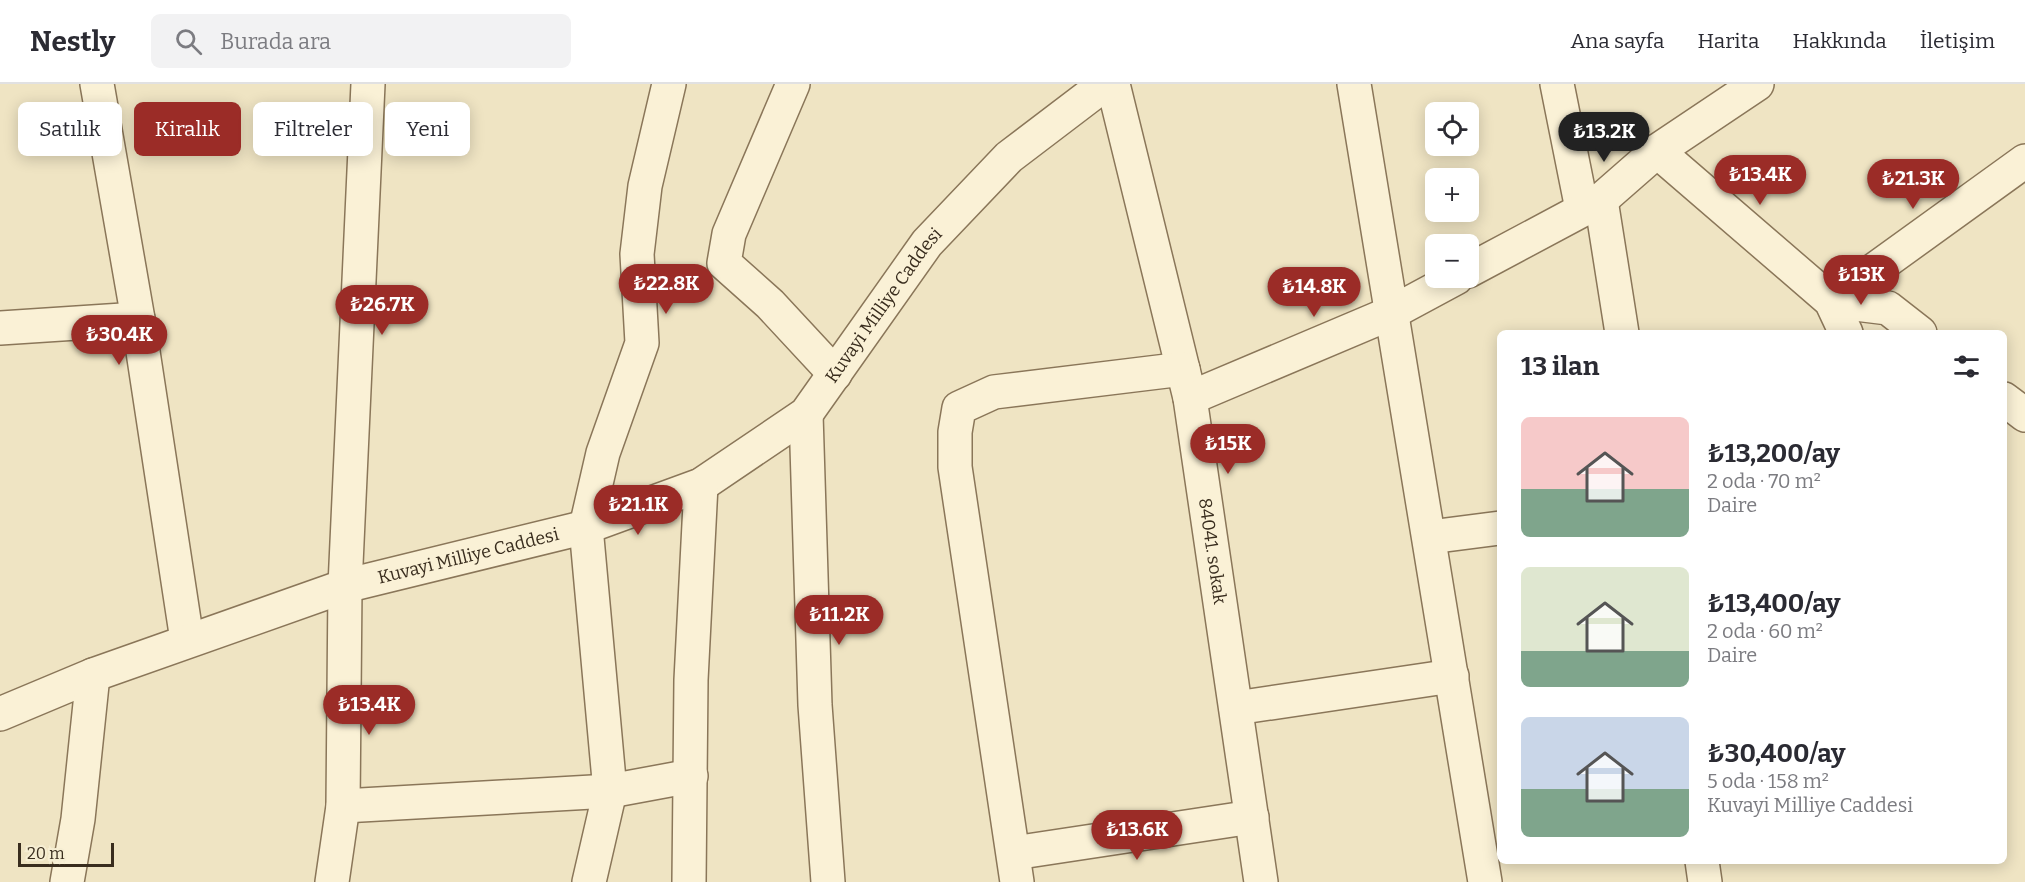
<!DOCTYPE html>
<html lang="tr">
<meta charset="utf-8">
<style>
:root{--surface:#fff;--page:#f2f2f3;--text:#2b2b33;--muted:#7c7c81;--line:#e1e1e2;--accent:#9b2c27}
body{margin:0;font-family:Bitter,serif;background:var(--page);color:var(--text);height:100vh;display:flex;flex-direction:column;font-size:22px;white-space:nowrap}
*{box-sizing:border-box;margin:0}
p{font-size:20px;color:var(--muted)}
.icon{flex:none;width:33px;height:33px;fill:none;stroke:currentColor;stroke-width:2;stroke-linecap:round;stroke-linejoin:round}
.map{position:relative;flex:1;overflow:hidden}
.panel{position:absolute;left:1497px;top:246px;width:510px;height:534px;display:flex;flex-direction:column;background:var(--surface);border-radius:9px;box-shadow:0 3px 15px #0003}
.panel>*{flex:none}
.top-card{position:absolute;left:18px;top:18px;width:570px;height:54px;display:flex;gap:12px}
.controls{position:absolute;left:1425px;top:18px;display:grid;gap:12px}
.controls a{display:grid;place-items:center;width:54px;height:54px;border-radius:9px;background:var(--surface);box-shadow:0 3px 15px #0003;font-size:30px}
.scale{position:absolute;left:18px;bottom:15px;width:96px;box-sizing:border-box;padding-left:6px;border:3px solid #392d1e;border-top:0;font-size:16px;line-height:21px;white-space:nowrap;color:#392d1e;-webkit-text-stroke:4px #f6eed3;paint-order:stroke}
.price{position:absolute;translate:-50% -51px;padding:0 14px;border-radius:21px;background:var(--accent);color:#fff;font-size:20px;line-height:39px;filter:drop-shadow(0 2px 3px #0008)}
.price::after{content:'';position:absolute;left:50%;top:36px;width:18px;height:14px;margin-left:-9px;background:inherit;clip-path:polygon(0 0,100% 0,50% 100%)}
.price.active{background:#222;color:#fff}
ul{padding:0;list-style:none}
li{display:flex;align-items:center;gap:18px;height:150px;padding:0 24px}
li span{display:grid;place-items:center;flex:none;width:168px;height:120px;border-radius:9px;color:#555}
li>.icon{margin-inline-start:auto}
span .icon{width:72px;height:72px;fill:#fffc;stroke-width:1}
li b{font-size:26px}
h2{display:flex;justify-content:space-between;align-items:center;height:72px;padding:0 24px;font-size:26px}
.tag{padding:0 21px;border-radius:9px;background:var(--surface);box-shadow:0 3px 15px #0003;font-size:21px;line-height:54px}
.tag.active{background:var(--accent);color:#fff}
header{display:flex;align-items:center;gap:36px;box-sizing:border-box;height:84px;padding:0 30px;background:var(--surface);border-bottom:2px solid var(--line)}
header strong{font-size:28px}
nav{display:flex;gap:33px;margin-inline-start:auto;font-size:21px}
.search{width:420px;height:54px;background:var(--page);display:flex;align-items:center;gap:15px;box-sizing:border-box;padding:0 21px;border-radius:9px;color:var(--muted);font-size:22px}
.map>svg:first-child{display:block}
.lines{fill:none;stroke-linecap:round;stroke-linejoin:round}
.minor-casing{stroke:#8a7659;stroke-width:36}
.minor{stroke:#faf1d6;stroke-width:33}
.labels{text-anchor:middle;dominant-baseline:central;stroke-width:4.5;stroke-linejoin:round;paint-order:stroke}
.street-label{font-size:18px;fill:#392d1e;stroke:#f6eed3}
</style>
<header>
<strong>Nestly</strong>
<div class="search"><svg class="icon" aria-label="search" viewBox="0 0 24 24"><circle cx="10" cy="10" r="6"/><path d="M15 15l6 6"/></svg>Burada ara</div>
<nav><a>Ana sayfa</a><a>Harita</a><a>Hakkında</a><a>İletişim</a></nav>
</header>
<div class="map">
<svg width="2025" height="798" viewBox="0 0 2025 798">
<rect width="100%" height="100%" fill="#efe4c3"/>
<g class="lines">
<defs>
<g id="minor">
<path d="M97 0 138 235 187 556"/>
<path d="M793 0 729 150 724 179 770 220 835 290"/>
<path id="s1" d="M1113 0 1190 314 1261 798"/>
<path d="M1354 0 1485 798"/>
<path d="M1557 0 1582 125"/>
<path d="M1657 67 1831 217 1846 249"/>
<path d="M1601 116 1622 249"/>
<path d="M1468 187 1601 116 1657 67 1757 0"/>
<path d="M1831 217 2025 77"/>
<path d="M1831 217 1888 224 1920 249"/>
<path d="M0 244 138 235"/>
<path d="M1190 314 1391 229 1456 194"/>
<path d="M2004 315 2025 331"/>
<path d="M806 330 815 621 828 798"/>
<path d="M1430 453 1500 444"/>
<path d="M1236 624 1452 592"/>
<path id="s2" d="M0 630 93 591 345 502 586 443 701 401 806 330 927 159 1009 73 1105 0"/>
<path d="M343 722 610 707 691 692"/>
<path d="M1014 769 1252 733"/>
<path d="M1702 777 1705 798"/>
<path d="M67 798 78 735 93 591"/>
<path d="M332 798 343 722 345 502 368 0"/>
<path d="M589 798 610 707 586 443 603 369 642 259 637 170 645 102 669 0"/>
<path d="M689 798 691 596 701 401"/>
<path d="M1017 798 955 383V348L959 324 994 308 1183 285"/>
</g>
</defs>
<use href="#minor" class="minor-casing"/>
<use href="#minor" class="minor"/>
</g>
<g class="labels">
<g class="street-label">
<text stroke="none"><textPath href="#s2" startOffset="999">Kuvayi Milliye Caddesi</textPath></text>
<text stroke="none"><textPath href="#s1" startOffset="478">84041. sokak</textPath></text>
<text stroke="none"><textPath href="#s2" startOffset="495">Kuvayi Milliye Caddesi</textPath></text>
</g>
</g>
</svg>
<div class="controls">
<a><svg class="icon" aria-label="locate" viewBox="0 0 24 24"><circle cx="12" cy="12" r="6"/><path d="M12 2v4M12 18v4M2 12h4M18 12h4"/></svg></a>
<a>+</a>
<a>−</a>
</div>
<div class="scale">20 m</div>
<b class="price active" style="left:1604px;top:79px">₺13.2K</b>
<b class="price" style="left:1760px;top:122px">₺13.4K</b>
<b class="price" style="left:1913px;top:126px">₺21.3K</b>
<b class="price" style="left:1861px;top:222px">₺13K</b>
<b class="price" style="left:666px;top:231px">₺22.8K</b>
<b class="price" style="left:1314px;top:234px">₺14.8K</b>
<b class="price" style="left:382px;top:252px">₺26.7K</b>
<b class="price" style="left:119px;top:282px">₺30.4K</b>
<b class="price" style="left:1228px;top:391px">₺15K</b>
<b class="price" style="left:638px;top:452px">₺21.1K</b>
<b class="price" style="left:839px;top:562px">₺11.2K</b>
<b class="price" style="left:369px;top:652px">₺13.4K</b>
<b class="price" style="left:1137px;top:777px">₺13.6K</b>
<div class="top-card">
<a class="tag">Satılık</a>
<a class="tag active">Kiralık</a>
<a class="tag">Filtreler</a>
<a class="tag">Yeni</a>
</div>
<section class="panel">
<h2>13 ilan<svg class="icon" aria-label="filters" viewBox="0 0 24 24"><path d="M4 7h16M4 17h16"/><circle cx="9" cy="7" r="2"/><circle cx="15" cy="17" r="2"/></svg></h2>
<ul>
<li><span style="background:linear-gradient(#f6c9c9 60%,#7fa58c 0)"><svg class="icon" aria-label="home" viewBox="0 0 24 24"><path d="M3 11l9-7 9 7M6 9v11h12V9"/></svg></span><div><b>₺13,200/ay</b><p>2 oda · 70 m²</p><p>Daire</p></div></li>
<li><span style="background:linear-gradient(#dfe7d0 70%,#7fa58c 0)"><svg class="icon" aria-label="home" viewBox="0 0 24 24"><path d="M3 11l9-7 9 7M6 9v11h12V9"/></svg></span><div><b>₺13,400/ay</b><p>2 oda · 60 m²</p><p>Daire</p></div></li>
<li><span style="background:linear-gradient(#c9d6e8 60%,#7fa58c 0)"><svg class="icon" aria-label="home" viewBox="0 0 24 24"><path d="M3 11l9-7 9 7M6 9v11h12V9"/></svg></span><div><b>₺30,400/ay</b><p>5 oda · 158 m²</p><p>Kuvayi Milliye Caddesi</p></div></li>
</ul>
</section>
</div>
